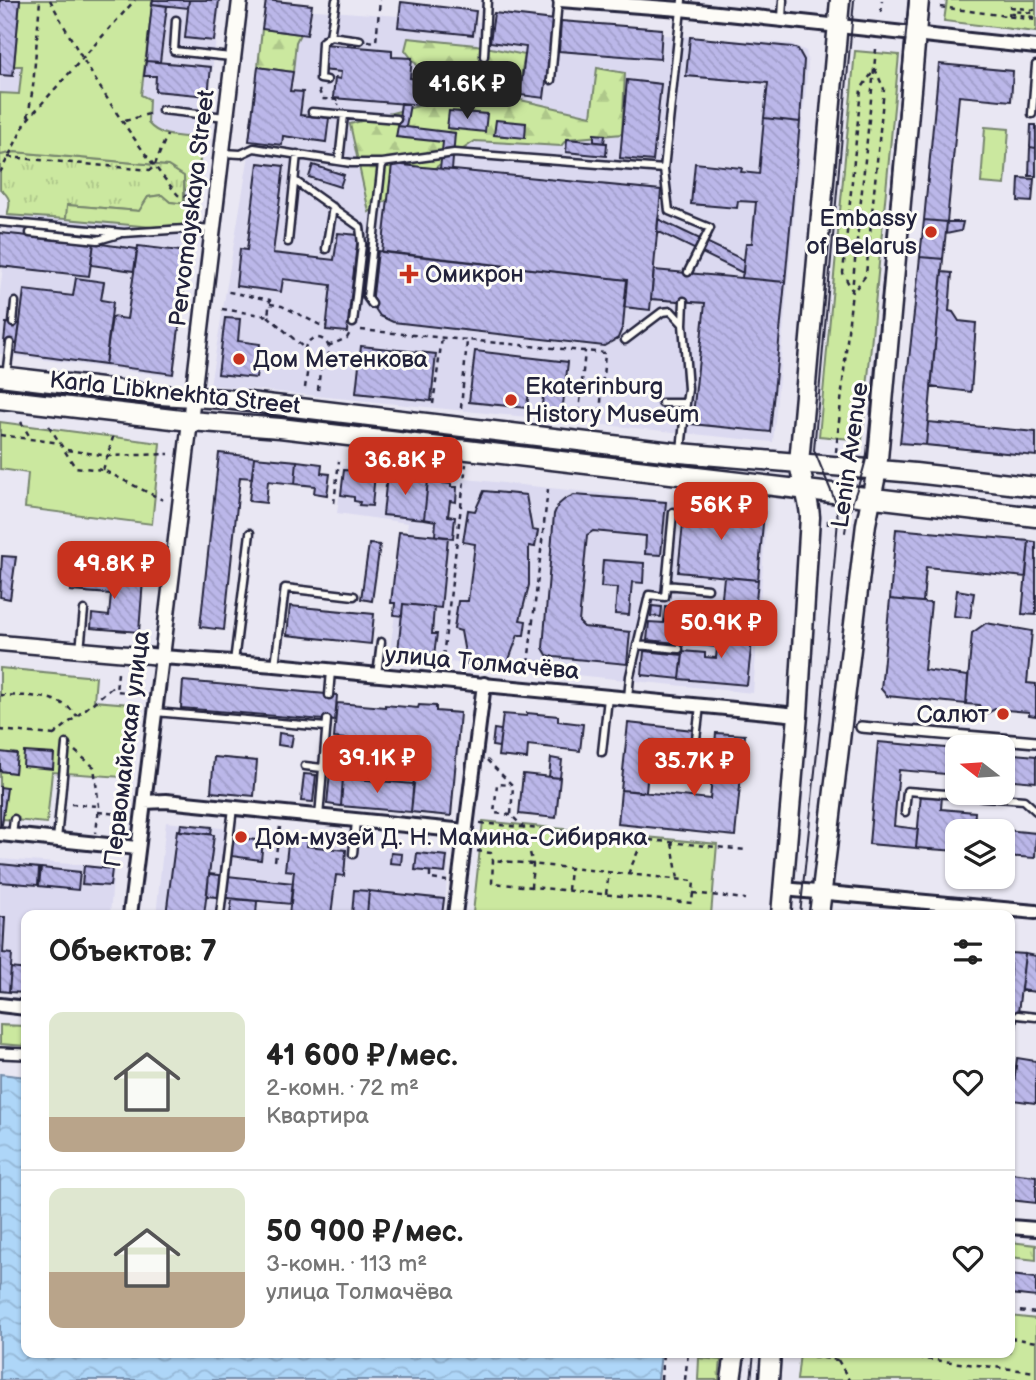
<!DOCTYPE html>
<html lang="ru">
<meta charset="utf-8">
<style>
:root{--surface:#fff;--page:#f2f2f2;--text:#222;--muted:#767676;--line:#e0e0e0;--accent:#c8321e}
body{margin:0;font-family:"Balsamiq Sans",sans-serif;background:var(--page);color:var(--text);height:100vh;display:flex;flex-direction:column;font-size:26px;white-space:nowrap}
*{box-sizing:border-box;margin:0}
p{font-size:23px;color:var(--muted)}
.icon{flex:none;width:38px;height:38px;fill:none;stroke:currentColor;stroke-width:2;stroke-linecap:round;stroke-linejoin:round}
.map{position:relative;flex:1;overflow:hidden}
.side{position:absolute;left:21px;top:910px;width:994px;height:448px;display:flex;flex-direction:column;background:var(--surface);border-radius:14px;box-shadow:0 2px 5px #0004}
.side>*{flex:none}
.needle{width:46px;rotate:287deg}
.tools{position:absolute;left:945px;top:735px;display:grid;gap:14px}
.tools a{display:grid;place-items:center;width:70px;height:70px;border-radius:14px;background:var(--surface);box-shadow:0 2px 5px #0004;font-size:35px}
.price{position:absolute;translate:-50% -60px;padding:0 16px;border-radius:14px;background:var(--accent);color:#fff;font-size:23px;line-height:46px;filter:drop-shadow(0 2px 4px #0008)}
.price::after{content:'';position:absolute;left:50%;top:42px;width:21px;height:16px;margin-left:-10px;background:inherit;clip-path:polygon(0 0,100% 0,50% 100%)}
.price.current{background:#222;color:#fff}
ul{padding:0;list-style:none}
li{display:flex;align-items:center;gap:21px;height:175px;padding:0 28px}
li+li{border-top:2px solid var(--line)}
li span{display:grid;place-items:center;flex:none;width:196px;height:140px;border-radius:14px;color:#555}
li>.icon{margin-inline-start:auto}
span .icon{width:84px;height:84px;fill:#fffc;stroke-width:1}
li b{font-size:30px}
h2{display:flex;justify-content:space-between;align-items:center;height:84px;padding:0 28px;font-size:30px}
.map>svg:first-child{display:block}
.built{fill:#dbd9f0}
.grass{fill:url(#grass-tufts);stroke:#76856d;stroke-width:2}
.forest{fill:url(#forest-firs);stroke:#76856d;stroke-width:2}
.green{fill:#cbe89f;stroke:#76856d;stroke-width:2}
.water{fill:url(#water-waves);stroke:#768eac;stroke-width:2}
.building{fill:url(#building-back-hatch);stroke:#22223b;stroke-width:2}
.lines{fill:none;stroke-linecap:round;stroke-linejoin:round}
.service-casing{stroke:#22223b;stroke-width:11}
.pedestrian-casing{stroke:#22223b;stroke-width:14}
.minor-casing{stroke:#22223b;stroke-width:18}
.tertiary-casing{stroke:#22223b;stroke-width:19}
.secondary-casing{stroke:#22223b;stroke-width:23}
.path{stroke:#22223b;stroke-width:2.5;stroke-dasharray:5 5;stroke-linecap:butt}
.service{stroke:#fdfcf7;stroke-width:6}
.pedestrian{stroke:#fdfcf7;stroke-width:9}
.minor{stroke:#fdfcf7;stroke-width:12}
.tertiary{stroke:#fdfcf7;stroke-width:14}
.secondary{stroke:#fdfcf7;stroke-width:18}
.tram{stroke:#22223b;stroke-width:2}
.poi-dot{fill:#c8321e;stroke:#fdfcf7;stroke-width:2.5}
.labels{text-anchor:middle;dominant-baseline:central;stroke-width:6;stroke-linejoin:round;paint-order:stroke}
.street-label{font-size:24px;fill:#22223b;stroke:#fdfcf7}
.poi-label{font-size:24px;fill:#22223b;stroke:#fdfcf7;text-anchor:start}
</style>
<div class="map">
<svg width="1036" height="1380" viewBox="0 0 1036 1380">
<defs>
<pattern id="grass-tufts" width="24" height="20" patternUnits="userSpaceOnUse" patternTransform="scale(1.75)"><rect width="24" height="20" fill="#cbe89f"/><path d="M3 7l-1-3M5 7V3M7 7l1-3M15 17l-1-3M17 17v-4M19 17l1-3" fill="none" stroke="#aec78a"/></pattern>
<pattern id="forest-firs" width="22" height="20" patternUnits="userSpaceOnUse" patternTransform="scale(1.75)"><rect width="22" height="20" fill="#cbe89f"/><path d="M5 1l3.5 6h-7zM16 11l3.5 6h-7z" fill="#aec78a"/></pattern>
<pattern id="water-waves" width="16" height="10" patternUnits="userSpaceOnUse" patternTransform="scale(1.75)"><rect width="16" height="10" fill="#aed6f8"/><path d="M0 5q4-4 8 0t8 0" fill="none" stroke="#95b7d6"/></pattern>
<pattern id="building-back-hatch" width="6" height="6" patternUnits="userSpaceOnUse" patternTransform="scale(1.75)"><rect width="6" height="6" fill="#bbb7e9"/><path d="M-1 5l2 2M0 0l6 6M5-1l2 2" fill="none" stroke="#a09dc9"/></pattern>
</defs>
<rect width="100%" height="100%" fill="#e9e7f3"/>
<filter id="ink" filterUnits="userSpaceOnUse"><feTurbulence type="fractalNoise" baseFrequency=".0143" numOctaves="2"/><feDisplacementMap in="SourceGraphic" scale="14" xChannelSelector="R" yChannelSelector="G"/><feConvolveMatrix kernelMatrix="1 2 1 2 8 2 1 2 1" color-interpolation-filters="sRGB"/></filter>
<g filter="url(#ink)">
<path class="built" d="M0 0H20L14 65 22 66 19 95 0 93Z
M35 0H221L174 377 0 354V292Z
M274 7 792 44 806 51 808 64 773 442 210 385Z
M343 466 767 511 753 693 389 656 408 523 337 513Z
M166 822 449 853 444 915H156Z
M0 859 114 867 110 915H26V992L0 989Z"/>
<path class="grass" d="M15 152 168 166 184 176V204L170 202 161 195 148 197 140 211 68 205 66 219 7 215C11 203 11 197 0 189V155Z
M1010 1242 1036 1245V1260L1010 1257Z
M699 1358 721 1360 719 1380H698Z"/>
<path class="forest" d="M262 29 300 34 296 42 293 72 258 67Z
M408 38 476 45 525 55 516 99 591 116 597 68 625 73 622 134 567 139 561 146 475 141 369 212 350 124 426 104 427 78 405 50Z
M0 1025 26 1026V1046L0 1044Z"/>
<path class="green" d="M20 0H153L141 95 149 99 148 123C161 139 183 136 202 138L197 191 185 190 184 176 168 166 15 152 0 155V93L19 94 22 66H14Z
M947 0H1036V32L944 21Z
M855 51 899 55 862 440 819 436Z
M985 127 1009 129 1005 185 981 183Z
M162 195 170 202 196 205 194 224 152 227 66 219 67 205 139 211 148 197Z
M0 422 160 443 152 524 25 508 28 473 0 469Z
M0 668 96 677 94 701 130 704 122 777 52 772 47 823 3 819 2 824H0Z
M483 821 717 844 711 915 473 913Z
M1010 1316 1036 1319V1380H797L800 1353H1010Z"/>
<path class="water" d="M0 1074 26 1077V1353H661L658 1380H0Z"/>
<path class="building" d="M0 0H20L13 76 0 75Z
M153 0H189L188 8 152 4Z
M189 0H219L214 41 185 38Z
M266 0 312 5 307 35 262 29Z
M401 2 476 11 473 35 398 27Z
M152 4 167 6 160 62 146 61Z
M494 13 554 20 544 98 520 95 526 47 490 42Z
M561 21 662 29 660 59 559 51Z
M690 37 792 47 798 49 804 60 800 122 764 118 768 83 686 76Z
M324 44 392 50V57L412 58 410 78 422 79 419 105 333 98 335 78 340 79 341 72 322 70Z
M146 61 211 67 208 96 155 91 156 76H144Z
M939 64 1013 71 1011 101 959 96 947 222 924 220Z
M258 67 293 72 290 91 303 92 300 115 329 118 326 142 283 136 282 145 249 141Z
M627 80 661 84 653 161 620 158Z
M401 103 410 104 406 127 398 126Z
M449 111 487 114 485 132 447 128Z
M764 118 800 122 785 282 742 278 746 243H752L756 202 738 201 737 208 691 204 695 163 742 168 741 172 759 174Z
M496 120 526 123 525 138 494 135Z
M1031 125H1036V148L1030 147Z
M398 126 455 133 452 170 440 169 443 142 396 137Z
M594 134 605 135 604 143 594 142Z
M567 139 607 143 606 156 566 152Z
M1030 147 1036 148V176H1029Z
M258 163 284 166 273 253 334 260 338 233 358 235 347 332 326 330 331 285 283 279 281 292 236 286 240 249 247 250Z
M392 164 661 190 650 310 624 307 627 280 382 252Z
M313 165 344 175 340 187 309 177Z
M1019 178 1034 179 1032 202 1018 201Z
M658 219 744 260 743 273 657 231Z
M924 220 947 222 943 259 920 257Z
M947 222H963L961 231 946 234Z
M0 233 94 243 89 276 0 266Z
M94 243 137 249 134 271 91 265Z
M138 246 189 252 173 374 105 365 112 317 127 319Z
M378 251 627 280 623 326 618 338 604 346 393 322 380 316 372 304Z
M920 257 943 259 926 445 900 443Z
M654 270 785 282 770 432 692 424 705 303 651 299Z
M942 272 952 273 949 311 953 312 959 321 976 323 971 392 931 387Z
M76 278 104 282 101 300 113 302 105 365 16 353 24 290 73 296Z
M225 318 240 319 238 341 260 344 256 378 218 374Z
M6 323 20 324 17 344 4 342Z
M361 346 436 354 431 401 356 393Z
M475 351 568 362 562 413 541 411 545 383 530 381 527 408 469 402Z
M928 422 1036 432V456L926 445Z
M219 453 254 457 252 478 240 477 224 630 200 627Z
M254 457 297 461 295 484 268 481 266 503 249 501Z
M297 461 322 464 321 473 330 474 327 495 314 493 315 486 295 484Z
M344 470 375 473 372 506 359 505 360 502 354 501V497L341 495Z
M387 475 428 480 424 519 383 515Z
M428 481 451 484V487H457L456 502 450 501 448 516 455 517 453 538 435 536 436 521 424 519Z
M484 491 526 495 532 530 538 531 535 547 529 546V585L520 620 526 621 524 635H518L506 668 467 664 461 631 454 629 458 601H468L475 544 463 542 468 510 475 511Z
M574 495 666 502 661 555 645 554 646 536 593 531 587 535 579 622 584 627 630 632 627 664 554 657 547 655 543 648 554 514 558 505 565 499Z
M685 504 764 512 758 580 678 572Z
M896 529 1029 541 1026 577 926 567 923 602 890 599Z
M399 532 448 537 441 608 403 604 402 616 394 615 395 603H391Z
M1029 541 1036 542V615L1022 614Z
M369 544 380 545 372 601 361 599Z
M2 556 16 557 10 599 0 597Z
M603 560 644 563 643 583 632 582 629 615 615 614 617 588 601 587Z
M71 576 143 580 139 632 91 628 92 614 109 616 111 594 70 591Z
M724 577 758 580 753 631 719 628Z
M957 590 974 593 970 618 954 616Z
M890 599 931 603 924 670 968 676 966 704 887 696 881 689Z
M403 604 434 607 432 634H437L434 654 398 651Z
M290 606 374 614 371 644 287 635Z
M652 606 662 607 661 617 651 616Z
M665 606 721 612 717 647 647 640 649 622 664 623Z
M986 623 1032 631 1027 683 1036 684V716L1029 715V712L995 709 984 715 979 705 966 704 972 633Z
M719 628 753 631 747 685 680 679 683 651 705 653V657L716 658Z
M644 651 683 655 680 679 642 675Z
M183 681 337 695 335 721 181 708Z
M337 703 385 707V705L418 708 419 705 436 706V711L460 713 451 816 411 812 417 745 334 738Z
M527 713 558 716V721L583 724 580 751 528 745 527 759 498 756 503 714 527 716Z
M628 723 693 730 692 744 651 740 646 792 621 790Z
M494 729 501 730 499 747 492 746Z
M279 733 293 735 291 747 278 745Z
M716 733 745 735 735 836 618 824 621 790 710 799Z
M878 742 957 749V775L899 770 894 826 918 829 916 848 869 844Z
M0 752 17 754 15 773 0 771Z
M24 752 54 754 53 769 23 766Z
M1003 753 1036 756V782L1003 779Z
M214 757 257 761 254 796 211 792Z
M350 757 358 758 357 770H349Z
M551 758 562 760 560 778 549 777Z
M331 762 344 763 341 806 327 804Z
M304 774 316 775 313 802 301 801Z
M523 774 560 778 556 818 519 814Z
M343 778 414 784 411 812 341 806Z
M0 787 7 788 2 824H0Z
M921 794 942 796 941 809 975 812 974 827 1036 833 1035 858 1003 856V831H957V851L916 848Z
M181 824 212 827 211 834 180 831Z
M177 830 214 835 204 915H166Z
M233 837 263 841 261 860 231 856Z
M296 838 308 839 307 846 346 850 344 876 336 875 331 915H289L294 871 285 870 288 844 295 845Z
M391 853 402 854 401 864 390 863Z
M417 853 447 856 445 873 415 870Z
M0 864 39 868 38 885 0 882Z
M84 866 112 869 110 886 82 884Z
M41 868 80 872 78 890 39 886Z
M209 874 293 883 291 904 207 896Z
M354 890 369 891 367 915H352Z
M369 891 444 899 442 915H367Z
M232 899 257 901 256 915H230Z
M0 917H5L3 953 12 954 9 992 0 991Z
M1010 953 1025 954 1011 1072H1010Z
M1025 954 1036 956V992L1021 990Z
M11 968 26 970V993L9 992Z
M1017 1058 1036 1061V1103L1012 1100Z
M1010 1173 1036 1176V1203L1010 1200Z
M1010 1275 1036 1278V1297L1010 1294Z"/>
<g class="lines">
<defs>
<path id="service" d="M782 19 783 0
M176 20 174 51 231 57
M330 36 336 0
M484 56 487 0
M327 80 320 79 322 42 330 36 360 40
M551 80 558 0
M162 110 226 117
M312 112 397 119
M1032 114 1036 65
M223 153 241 154 254 148 351 163H382L454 153 664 169 682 0
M339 161 344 115
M664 169 669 211 710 228 688 272
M295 181 360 227 362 244 353 323
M0 222 124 233 200 228 212 229
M30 233 98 240 119 234
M288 242 297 154
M326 249 333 207
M372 304 367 297 382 163
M13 323 15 302
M683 324 684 301
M625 340 662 312 671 311 683 324 688 389 686 403
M6 376 10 343
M662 403H686L681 450
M666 585 708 589
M637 645 679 649
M80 650 84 610
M234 662 250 533
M275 665 285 588 354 596
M377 675 381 642
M329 695 331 671
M628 698 630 676 649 595 665 597 673 512
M155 712 326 727
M325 748 358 750
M602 752 608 698
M305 766 322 768
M660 768 685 770 693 764 700 706
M905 812 907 791 1024 800 1036 811
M319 817 327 720
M12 835 14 819
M57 840 66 744
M353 854 356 821
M220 915 233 808
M1018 1015 1036 1017"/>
<path id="pedestrian" d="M861 727 1036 742
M0 1053 26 1054"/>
<path id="minor" d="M560 0 680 9 1036 47
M144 802 166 801 465 831
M0 834 137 848
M783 889 1036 912
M130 915 162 657 275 665 798 715
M455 915 484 684
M0 1005 26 1008
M1010 1227 1036 1229"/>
<path id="tertiary" d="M0 643 162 657 240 0"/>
<path id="secondary" d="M0 376 160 395 225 399 680 453 915 473 1036 487
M0 399 190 421 280 428 1036 517
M781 915 798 715 810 517C809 498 802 482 799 463L840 0
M819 915 866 524 877 470 919 0
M731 1380 735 1353
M769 1380 771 1353"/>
</defs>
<use href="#service" class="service-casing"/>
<use href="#pedestrian" class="pedestrian-casing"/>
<use href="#minor" class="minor-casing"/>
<use href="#tertiary" class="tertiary-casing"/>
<use href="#secondary" class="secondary-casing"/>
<path class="path" d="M50 0C86 68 128 136 178 195L203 198
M940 7 1036 20
M881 12 882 0
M1009 17 1010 7 1034 10V13L1012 11V14L1033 17V21
M368 41 376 42 380 0
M875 69 884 89 866 275 853 292 843 273 861 89Z
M319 90 322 99 339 100 338 105
M28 117 33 87 40 0
M125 121 152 113
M8 157 150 170 154 167 167 135
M0 173 27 120 135 0
M270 304 282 306 320 325 327 326
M222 309 268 316 270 300 224 291
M268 316 304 348
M361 330 605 353 599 426
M305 350a12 12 0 1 1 24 0a12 12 0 1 1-24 0Z
M328 346 347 338 351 331
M305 388 309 360
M318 390 321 362
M433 404 442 338
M461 408 467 341
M21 422 31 439
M578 423 585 351
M49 426 75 467 103 470 163 500
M0 435 60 443
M67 450 109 456 169 454
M836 452 876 49
M393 469 395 455
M103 470 114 434
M334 503 339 461
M828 525V519
M442 666 466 464
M118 673 116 691 138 693
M527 673 548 489
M0 695C28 697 58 692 77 716
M0 730 54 735 58 738
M54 735 117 683
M75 751 94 767 99 806 96 833
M487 760 513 786 511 815 524 828 533 865 531 886
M71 804 99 806
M98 812 126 815
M511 815 494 813 497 784 511 785
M480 823 747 850
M672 843 678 879
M477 851 491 853 493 860 492 883 692 903 694 881 493 860
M275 861 280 827
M430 872V879L447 881
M628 874 643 840
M568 890 570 869
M693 893 745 899
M606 894 609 873
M1010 1310 1036 1313
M1010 1338 1036 1342
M803 1355 838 1360 843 1353
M917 1358 1036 1372
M838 1360 849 1380
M661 1380 663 1353
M685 1380 688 1353"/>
<use href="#service" class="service"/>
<use href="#pedestrian" class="pedestrian"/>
<use href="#minor" class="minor"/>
<use href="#tertiary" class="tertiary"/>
<use href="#secondary" class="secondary"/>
<path class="tram" d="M845 532C849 504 862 482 867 454L909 0
M800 915 822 704 838 520 836 503 814 450 854 0
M751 1380 754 1353"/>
</g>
</g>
<g class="poi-dot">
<circle cx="931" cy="232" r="7"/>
<path d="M405.5 263.5h7v7h7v7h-7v7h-7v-7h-7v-7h7z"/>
<circle cx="239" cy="359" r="7"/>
<circle cx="511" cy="400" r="7"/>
<circle cx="1003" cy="714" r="7"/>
<circle cx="241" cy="837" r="7"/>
</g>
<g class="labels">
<g class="street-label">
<text transform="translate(192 208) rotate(-83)">Pervomayskaya Street</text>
<text transform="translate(175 393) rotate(6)">Karla Libknekhta Street</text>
<text transform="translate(850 455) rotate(-82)">Lenin Avenue</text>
<text transform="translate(482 663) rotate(5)">улица Толмачёва</text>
<text transform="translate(127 749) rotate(-83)">Первомайская улица</text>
</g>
<g class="poi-label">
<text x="917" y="218" text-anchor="end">Embassy<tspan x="917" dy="28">of Belarus</tspan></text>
<text x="425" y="274">Омикрон</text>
<text x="253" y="359">Дом Метенкова</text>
<text x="525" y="386">Ekaterinburg<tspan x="525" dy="28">History Museum</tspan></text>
<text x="989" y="714" text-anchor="end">Салют</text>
<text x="255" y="837">Дом-музей Д. Н. Мамина-Сибиряка</text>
</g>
</g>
</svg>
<div class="tools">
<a><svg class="needle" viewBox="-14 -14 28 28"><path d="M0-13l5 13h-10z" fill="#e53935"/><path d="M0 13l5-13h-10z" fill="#767676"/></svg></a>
<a><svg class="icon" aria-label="layers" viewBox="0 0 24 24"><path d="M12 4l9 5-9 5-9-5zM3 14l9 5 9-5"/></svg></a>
</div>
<b class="price current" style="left:467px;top:121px">41.6K ₽</b>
<b class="price" style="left:405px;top:497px">36.8K ₽</b>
<b class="price" style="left:721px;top:542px">56K ₽</b>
<b class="price" style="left:114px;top:601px">49.8K ₽</b>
<b class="price" style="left:721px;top:660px">50.9K ₽</b>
<b class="price" style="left:377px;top:795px">39.1K ₽</b>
<b class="price" style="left:694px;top:798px">35.7K ₽</b>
<section class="side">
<h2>Объектов: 7<svg class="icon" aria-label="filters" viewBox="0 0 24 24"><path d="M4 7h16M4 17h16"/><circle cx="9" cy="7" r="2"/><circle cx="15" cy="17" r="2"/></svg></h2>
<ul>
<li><span style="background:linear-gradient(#dfe7d0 75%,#b9a48a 0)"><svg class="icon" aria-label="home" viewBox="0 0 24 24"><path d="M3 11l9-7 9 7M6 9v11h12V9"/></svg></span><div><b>41 600 ₽/мес.</b><p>2-комн. · 72 m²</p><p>Квартира</p></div><svg class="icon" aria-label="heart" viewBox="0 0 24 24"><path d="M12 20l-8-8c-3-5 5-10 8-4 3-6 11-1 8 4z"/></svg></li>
<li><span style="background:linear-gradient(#dfe7d0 60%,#b9a48a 0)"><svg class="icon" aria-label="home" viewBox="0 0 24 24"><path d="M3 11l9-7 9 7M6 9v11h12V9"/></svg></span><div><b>50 900 ₽/мес.</b><p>3-комн. · 113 m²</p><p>улица Толмачёва</p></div><svg class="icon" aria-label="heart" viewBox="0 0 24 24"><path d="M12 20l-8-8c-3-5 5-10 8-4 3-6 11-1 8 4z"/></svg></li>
</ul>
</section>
</div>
